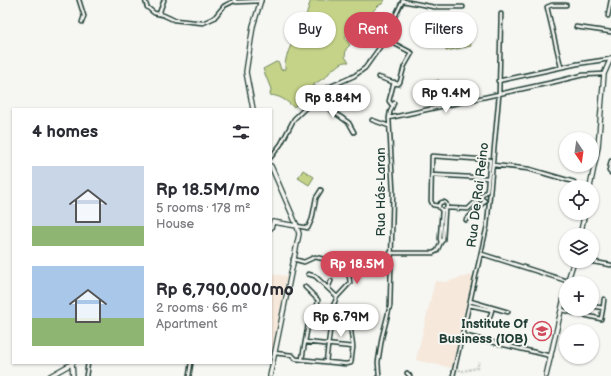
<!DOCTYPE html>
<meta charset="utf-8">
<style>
:root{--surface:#fff;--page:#f2f2f3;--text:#2b2b33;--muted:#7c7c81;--accent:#d1495b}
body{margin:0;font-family:"Balsamiq Sans",sans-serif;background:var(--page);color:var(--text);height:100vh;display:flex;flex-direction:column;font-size:15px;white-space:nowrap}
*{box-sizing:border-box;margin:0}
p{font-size:13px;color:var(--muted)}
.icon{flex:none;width:22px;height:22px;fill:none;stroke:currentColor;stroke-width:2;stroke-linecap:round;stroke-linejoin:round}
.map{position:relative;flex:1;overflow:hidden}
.panel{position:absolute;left:12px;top:108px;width:260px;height:256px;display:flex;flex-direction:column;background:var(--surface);border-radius:0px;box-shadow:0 1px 3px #0004}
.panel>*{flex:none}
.guide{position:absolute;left:284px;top:12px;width:267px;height:36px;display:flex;gap:8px}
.needle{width:26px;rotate:167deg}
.fabs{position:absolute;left:559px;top:132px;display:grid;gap:8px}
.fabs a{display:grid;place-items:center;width:40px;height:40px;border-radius:50%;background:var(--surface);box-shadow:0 1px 3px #0004;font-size:20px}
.price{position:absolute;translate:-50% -34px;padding:0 9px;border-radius:14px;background:#fff;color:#222;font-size:13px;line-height:26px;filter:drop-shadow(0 1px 2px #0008)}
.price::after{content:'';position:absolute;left:50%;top:24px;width:12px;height:9px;margin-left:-6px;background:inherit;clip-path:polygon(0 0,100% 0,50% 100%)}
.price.current{background:var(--accent);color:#fff}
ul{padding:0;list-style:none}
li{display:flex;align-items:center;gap:12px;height:100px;padding:0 20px}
li span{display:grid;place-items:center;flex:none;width:112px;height:80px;border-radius:0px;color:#555}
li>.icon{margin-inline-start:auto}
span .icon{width:48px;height:48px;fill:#fffc;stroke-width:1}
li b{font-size:17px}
h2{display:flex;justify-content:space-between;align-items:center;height:48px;padding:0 20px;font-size:17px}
.tag{padding:0 14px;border-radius:18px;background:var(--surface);box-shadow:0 1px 3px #0004;font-size:14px;line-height:36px}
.tag.current{background:var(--accent);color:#fff}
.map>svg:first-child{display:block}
.built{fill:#f6e8db}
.green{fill:#c4d388;stroke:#72885e}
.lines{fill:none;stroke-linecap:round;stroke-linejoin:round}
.minor-tunnel{stroke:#cbd1cc;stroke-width:2.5;stroke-dasharray:2.5 1;stroke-linecap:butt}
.minor-casing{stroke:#1f3d34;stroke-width:5.5}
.tertiary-casing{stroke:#1f3d34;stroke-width:6}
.minor{stroke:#f6f6f2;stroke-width:2.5}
.tertiary{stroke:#f6f6f2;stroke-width:3.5}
.labels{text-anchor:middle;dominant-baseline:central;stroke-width:4;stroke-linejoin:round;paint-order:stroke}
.street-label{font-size:13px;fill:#1f3d34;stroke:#f6f6f2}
.poi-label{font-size:13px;font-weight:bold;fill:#1f3d34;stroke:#f6f6f2;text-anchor:end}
</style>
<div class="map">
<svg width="611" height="376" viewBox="0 0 611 376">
<rect width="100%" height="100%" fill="#f6f6f2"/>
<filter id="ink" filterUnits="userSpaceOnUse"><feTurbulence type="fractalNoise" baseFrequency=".025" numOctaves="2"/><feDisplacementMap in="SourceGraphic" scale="8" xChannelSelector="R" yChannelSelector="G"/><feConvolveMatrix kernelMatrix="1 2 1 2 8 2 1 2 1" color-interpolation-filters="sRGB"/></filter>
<g filter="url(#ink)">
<path class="built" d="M271 274 287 276 273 349 271 351Z
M471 275 473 276 463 317H464V322H462L452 368 416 360 435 281 445 282Z"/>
<path class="green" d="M311 0H385L382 4 379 5 364 20V31L352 28 345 38 350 45 346 49 345 57 349 62H344L331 70 327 76 313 85 319 88 308 101 302 98 299 104 293 107C286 100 280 96 270 95L271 89 263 69 276 62 279 63 281 70 285 69C284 52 297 36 304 21 307 14 308 7 311 0Z
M469 35 471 46 446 51 444 41Z
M439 80 441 88 429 91 427 83Z
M303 170 314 177 309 185 298 178Z"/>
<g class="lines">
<path class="minor-tunnel" d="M455 369 463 371 477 368 479 362"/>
<defs>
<path id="minor" d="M79 0 84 16 82 22
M145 0 147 7 154 13 163 15 174 20 203 23 214 18 224 6 234 1
M234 0 236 2 261 1
M403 1 434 7H463
M159 14 164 0
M608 16 611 0
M576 27 611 32
M561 67 547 7 552 5H566
M378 77 398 84 400 82 404 67 412 53 395 44
M498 81 577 64 610 59
M316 99 349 123 354 132
M392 105 389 101 394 82
M389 118 554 82 583 75 604 74
M372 120 389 126
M271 157 281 144 294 119 321 93 327 88 354 76 365 68 380 47 403 0
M611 161 609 171 611 173
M493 165 529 169 574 182
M432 175 488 178
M439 206a4 4 0 1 1 8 0a4 4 0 1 1-8 0Z
M439 206 433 205 431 201 432 156 490 160 487 191 468 209 447 208
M442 210 440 239 441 242 443 240 445 210
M466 220 485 201 480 197
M297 226 308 228 312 219 316 198 321 190
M390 253H433L437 251 441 242
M482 254 567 281
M293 259 304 262 315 257 345 264 349 275 350 283 337 297 333 306 326 362
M588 261 611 265
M308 274 315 276 337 297
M305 287 318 300 314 326
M328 288 331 281
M470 301 508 312
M469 305 492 310 489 320
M603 308 604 299
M562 310 601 319 603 308 592 306
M462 335 551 356
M305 342 353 347
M274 353 292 355 296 359 346 364 351 363 353 347 349 316 347 314 333 313
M302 359 308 325 330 329
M407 373 410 376
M86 376 88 363
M189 376 191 363
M379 376 378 362 382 337 390 306 393 190 389 118 390 112 394 103
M453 376 487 226 499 95 501 14"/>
<path id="tertiary" d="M253 109 246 72 253 26 261 0
M590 187 598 147 604 74 611 58
M271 228 273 222 297 226
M580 235 585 213
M567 283 574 261
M72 364 73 376
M50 376 73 363
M270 376 299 234 297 226 271 166
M546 376 566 289"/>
</defs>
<use href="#minor" class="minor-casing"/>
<use href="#tertiary" class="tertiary-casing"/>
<use href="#minor" class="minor"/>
<use href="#tertiary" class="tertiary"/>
</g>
</g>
<defs>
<symbol id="university-ring" viewBox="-11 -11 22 22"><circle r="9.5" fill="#f6f6f2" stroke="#d1495b" stroke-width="1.5"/><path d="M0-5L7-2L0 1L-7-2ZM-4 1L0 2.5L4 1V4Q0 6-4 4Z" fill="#d1495b"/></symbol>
</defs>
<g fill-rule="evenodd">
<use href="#university-ring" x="531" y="320" width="22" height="22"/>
</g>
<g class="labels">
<g class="street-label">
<text transform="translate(381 192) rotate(-90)">Rua Hás-Laran</text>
<text transform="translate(478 195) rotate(-83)">Rua De Rai Reino</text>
</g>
<g class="poi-label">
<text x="528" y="324">Institute Of<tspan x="528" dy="15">Business (IOB)</tspan></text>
</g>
</g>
</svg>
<div class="fabs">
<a><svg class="needle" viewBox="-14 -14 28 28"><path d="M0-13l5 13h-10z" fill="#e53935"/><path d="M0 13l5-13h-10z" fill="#7c7c81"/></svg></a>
<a><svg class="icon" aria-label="locate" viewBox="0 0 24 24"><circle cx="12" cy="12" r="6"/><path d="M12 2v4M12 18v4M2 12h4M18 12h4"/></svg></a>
<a><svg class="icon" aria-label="layers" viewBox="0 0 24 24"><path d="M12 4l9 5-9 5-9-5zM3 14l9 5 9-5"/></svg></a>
<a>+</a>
<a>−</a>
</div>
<b class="price" style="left:446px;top:114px">Rp 9.4M</b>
<b class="price" style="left:333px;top:119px">Rp 8.84M</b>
<b class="price current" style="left:357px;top:285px">Rp 18.5M</b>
<b class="price" style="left:341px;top:338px">Rp 6.79M</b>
<div class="guide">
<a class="tag">Buy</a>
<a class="tag current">Rent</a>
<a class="tag">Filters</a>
</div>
<section class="panel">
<h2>4 homes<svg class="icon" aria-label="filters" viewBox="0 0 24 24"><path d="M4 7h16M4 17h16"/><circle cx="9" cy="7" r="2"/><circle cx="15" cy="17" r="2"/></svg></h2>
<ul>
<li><span style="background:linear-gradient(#c9d6e8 75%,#8fb573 0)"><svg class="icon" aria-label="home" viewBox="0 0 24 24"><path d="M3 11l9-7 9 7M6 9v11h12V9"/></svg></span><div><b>Rp 18.5M/mo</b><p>5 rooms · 178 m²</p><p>House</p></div></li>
<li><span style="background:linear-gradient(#a9c7e8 65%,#8fb573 0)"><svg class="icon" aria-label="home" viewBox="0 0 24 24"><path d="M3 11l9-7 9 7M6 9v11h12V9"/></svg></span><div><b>Rp 6,790,000/mo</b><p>2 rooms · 66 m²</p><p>Apartment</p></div></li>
</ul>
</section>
</div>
